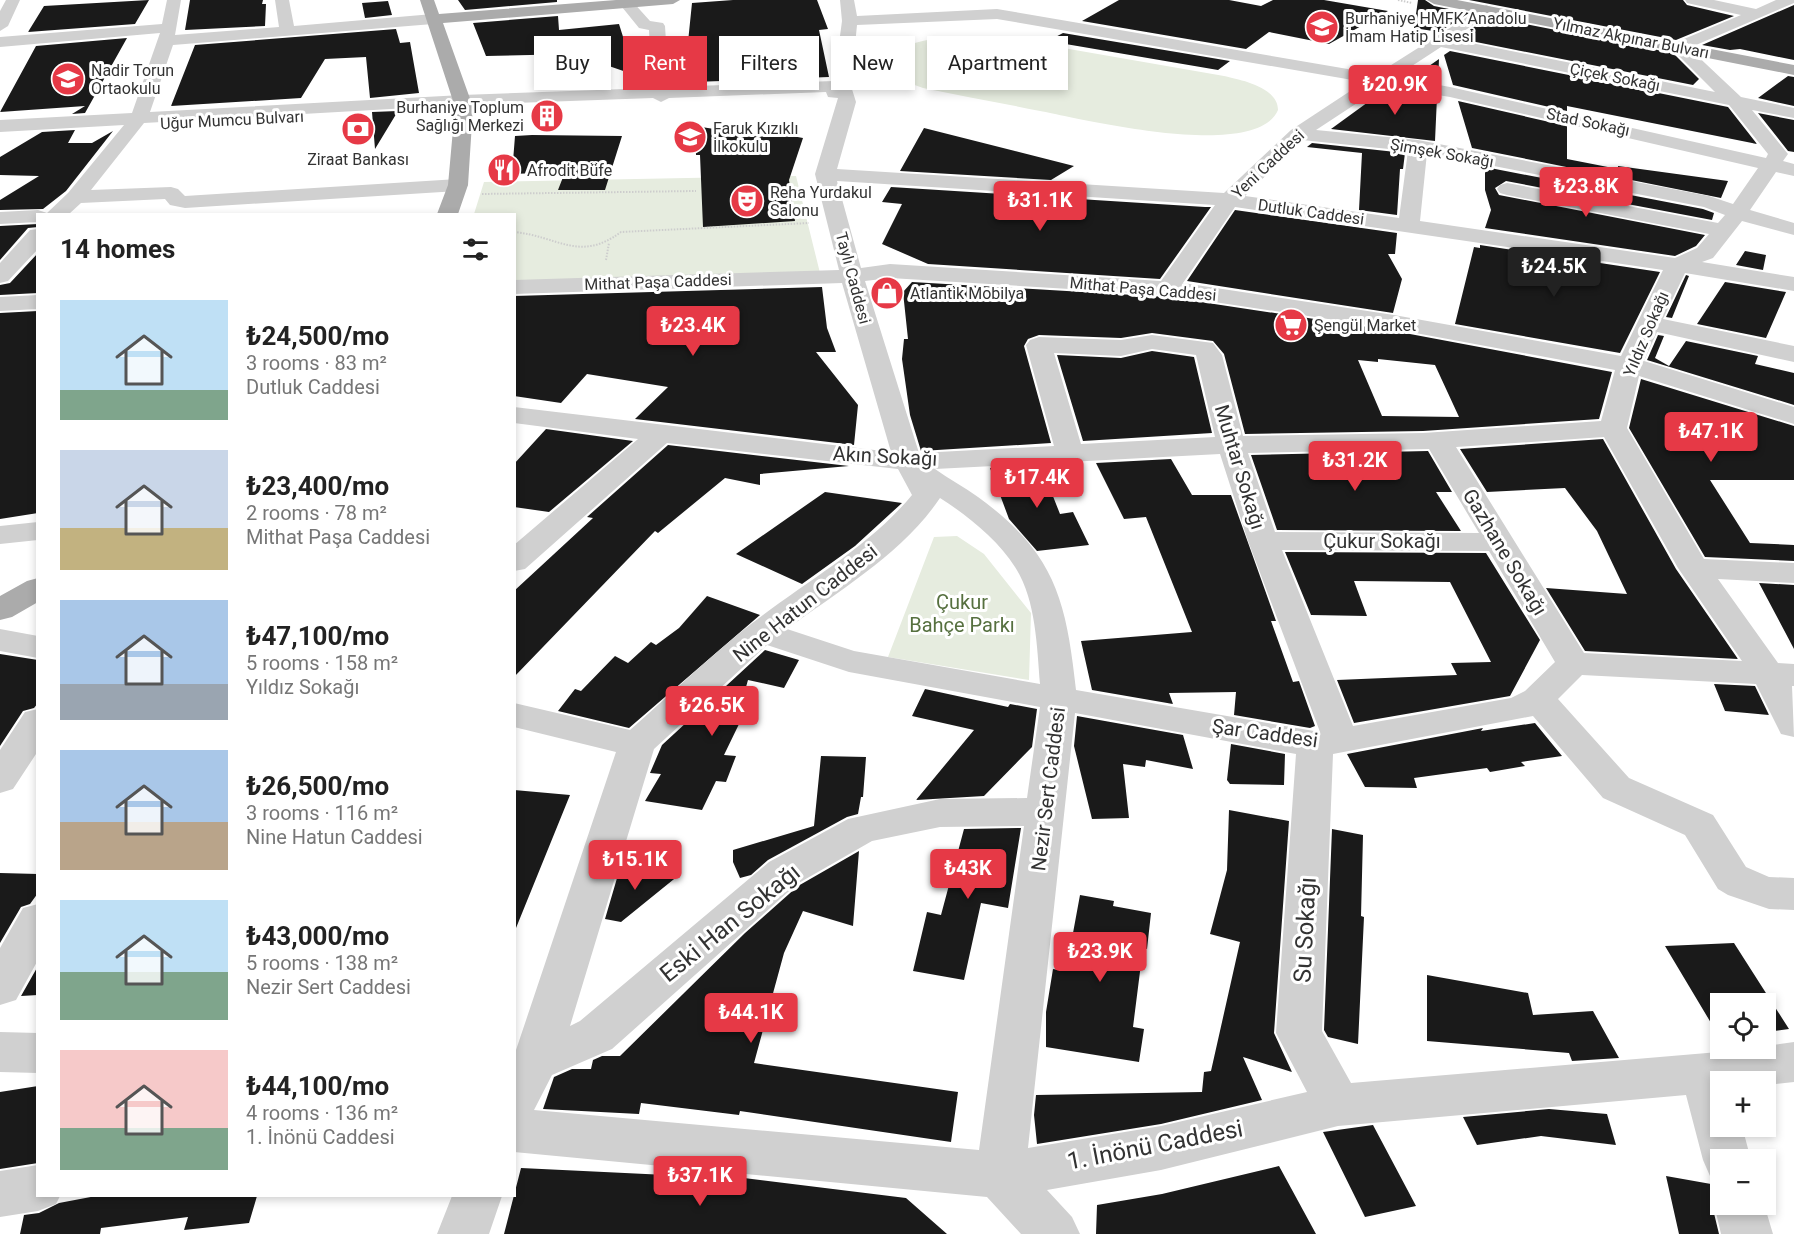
<!DOCTYPE html>
<meta charset="utf-8">
<style>
:root{--surface:#fff;--page:#f2f2f2;--text:#222;--muted:#767676;--accent:#e63946}
body{margin:0;font-family:Roboto,sans-serif;background:var(--page);color:var(--text);height:100vh;display:flex;flex-direction:column;font-size:22px;white-space:nowrap}
*{box-sizing:border-box;margin:0}
p{font-size:20px;color:var(--muted)}
.icon{flex:none;width:33px;height:33px;fill:none;stroke:currentColor;stroke-width:2;stroke-linecap:round;stroke-linejoin:round}
.map{position:relative;flex:1;overflow:hidden}
.side{position:absolute;left:36px;top:213px;width:480px;height:984px;display:flex;flex-direction:column;background:var(--surface);border-radius:0px;box-shadow:0 3px 9px #0003}
.side>*{flex:none}
.top-card{position:absolute;left:534px;top:36px;width:570px;height:54px;display:flex;gap:12px}
.controls{position:absolute;left:1710px;top:993px;display:grid;gap:12px}
.controls a{display:grid;place-items:center;width:66px;height:66px;border-radius:0px;background:var(--surface);box-shadow:0 3px 9px #0003;font-size:30px}
.price{position:absolute;translate:-50% -51px;padding:0 14px;border-radius:6px;background:var(--accent);color:#fff;font-size:20px;line-height:39px;filter:drop-shadow(0 2px 3px #0008)}
.price::after{content:'';position:absolute;left:50%;top:36px;width:18px;height:14px;margin-left:-9px;background:inherit;clip-path:polygon(0 0,100% 0,50% 100%)}
.price.selected{background:#222;color:#fff}
ul{padding:0;list-style:none}
li{display:flex;align-items:center;gap:18px;height:150px;padding:0 24px}
li span{display:grid;place-items:center;flex:none;width:168px;height:120px;border-radius:0px;color:#555}
li>.icon{margin-inline-start:auto}
span .icon{width:72px;height:72px;fill:#fffc;stroke-width:1}
li b{font-size:26px}
h2{display:flex;justify-content:space-between;align-items:center;height:72px;padding:0 24px;font-size:26px}
.chip{padding:0 21px;border-radius:0px;background:var(--surface);box-shadow:0 3px 9px #0003;font-size:21px;line-height:54px}
.chip.selected{background:var(--accent);color:#fff}
.map>svg:first-child{display:block}
.green{fill:#e6ecdf}
.building{fill:#1a1a1a;fill-rule:evenodd}
.lines{fill:none;stroke-linecap:round;stroke-linejoin:round}
.path{stroke:#cdcdcd;stroke-width:2;stroke-dasharray:1.5 1.5;stroke-linecap:butt}
.minor{fill:#d0d0d0;fill-rule:evenodd}
.major{fill:#ababab;fill-rule:evenodd}
.labels{text-anchor:middle;dominant-baseline:central;stroke-width:6;stroke-linejoin:round;paint-order:stroke}
.far-poi-label{font-size:16px;fill:#333;stroke:#fff;text-anchor:start}
.far-street-label{font-size:16px;fill:#333;stroke:#fff}
.street-label{font-size:20px;fill:#333;stroke:#fff}
.park-label{font-size:20px;fill:#56703f;stroke:#fff}
.near-street-label{font-size:24px;fill:#333;stroke:#fff}
</style>
<div class="map">
<svg width="1794" height="1234" viewBox="0 0 1794 1234">
<rect width="100%" height="100%" fill="#fff"/>
<path class="green" d="M961 37 1012 39 1224 76C1241 80 1278 87 1278 110 1256 162 1083 119 1040 111 1001 103 962 96 923 88L898 79 886 68 888 57C907 40 937 38 961 37Z
M796 176 820 273 515 283 514 214H474L484 182Z
M957 536 984 554 1031 613 1029 680 888 657 934 537Z"/>
<path class="building" d="M149 0 135 24 28 32 44 6Z
M190 0H263L262 4H266L265 26 185 30Z
M458 0H557V2L465 10Z
M733 0H817L828 29 819 30 829 77 693 82 688 42 692 3Z
M1119 0H1229L1261 6 1273 0H1324L1388 11 1329 44 1269 32 1246 49 1082 21Z
M1418 0H1425L1434 6 1469 13 1439 32 1414 28Z
M1469 0H1683L1687 5 1734 16 1676 40Z
M388 1 392 15 365 18 362 3Z
M1794 5V60L1740 49 1730 50 1702 45Z
M558 16 559 30 619 24 635 75 574 54 486 56 473 23Z
M1489 17 1673 53 1699 79 1693 85 1466 40 1469 38 1460 36Z
M396 29 400 43 410 42 419 93 370 98 366 57 325 59 301 98 171 106 195 45Z
M1063 33 1230 61 1218 70 1048 41Z
M127 38 85 113 72 114 85 106 0 112 36 46Z
M1450 51 1728 107 1757 144 1567 106V111L1453 85 1444 55Z
M1439 59 1438 83 1412 78Z
M1788 76 1794 77V106L1758 98Z
M1386 89 1437 97 1435 141 1331 129Z
M1458 101 1567 126V159L1618 169V166L1728 181 1721 198 1472 148Z
M398 111 375 149 372 112Z
M1758 113 1794 120V152L1788 151Z
M695 126 765 137 771 132 803 138 789 180 795 221 703 227 700 155H696Z
M924 128 1011 150 1074 166 1051 180 900 171Z
M75 130 68 143H92L113 131 66 191 43 209 0 210V200L39 176 0 175V157L42 132Z
M515 136 532 135 622 136 605 190H558L565 172 512 174Z
M1312 143 1405 153 1403 169H1400L1397 215 1359 210 1362 153 1307 147Z
M1485 167 1703 209 1714 213 1712 220 1506 181 1495 188 1499 195 1705 235 1696 246 1675 256 1485 228 1491 210 1485 190Z
M891 187 1205 207H1211L1160 279 928 264 882 244 902 204 882 202Z
M1235 210 1397 233 1395 254H1388L1402 279 1393 313 1187 281Z
M38 224V227L28 228 0 260V226Z
M1480 245 1660 272 1620 353 1455 324 1474 247 1480 248Z
M1745 251 1766 255 1763 270 1736 265Z
M38 253V293L0 295V285L10 283Z
M1686 275 1689 276 1672 318 1666 317Z
M912 282 1168 297 1394 331 1612 372 1599 419 1423 431 1245 434 1224 354 1213 341 1152 333 1121 338 1039 335 1028 339 1024 346 1051 443 921 451 910 415 902 359 904 339H908L903 292ZM1378 359 1435 365 1459 417 1382 416 1358 360 1378 362Z
M1725 282 1786 292 1766 338 1697 324Z
M822 287 827 328 836 352H816L858 405 854 445 635 419 668 387 587 374 561 403 514 396V296Z
M38 311V513L0 519V313Z
M1658 335 1664 336 1655 358 1669 366 1686 341 1758 356 1755 364 1794 373V405L1647 360Z
M1152 351 1194 357 1212 433 1083 441 1057 355 1121 358Z
M1641 379 1794 426V480H1710L1750 543 1794 545V561L1705 557 1629 428Z
M546 429 633 441 549 512 514 507V464Z
M1603 439 1676 569 1738 659 1585 651 1546 588 1627 594 1597 531 1565 488 1487 492 1460 449Z
M668 445 849 466 760 474V485L725 478 658 533 655 531 514 677V591L593 518 587 517Z
M1428 451 1452 492H1436L1461 531 1277 530 1251 455Z
M1171 459 1192 495H1231L1276 621H1271L1293 682 1299 681 1315 726 1310 728 1234 715 1236 692 1169 693 1173 704 1092 690 1081 641 1192 632 1146 517 1124 519 1096 463Z
M1041 466 1060 514 1073 512 1089 545 1037 551 1009 519 990 468Z
M825 492 902 503 855 546 802 584 736 554Z
M1285 552 1486 553 1540 640 1510 696 1354 723 1337 680 1457 675 1451 663 1491 662 1450 582 1354 581 1367 616 1311 615Z
M1759 583 1794 585V649Z
M707 596 760 615 629 728 558 711 575 689 581 691 615 656 628 663 651 642 656 645 679 628Z
M765 650 799 660 784 688 748 680 746 687 755 691 724 755 736 756 726 782 716 781 702 810 645 801 661 774 650 773 662 745Z
M0 654 38 660V703L34 708 23 711 0 746Z
M1714 684 1755 686 1769 715 1725 711Z
M925 689 1008 707 1010 704 1037 709 1032 747 984 796 916 800 974 730 912 716Z
M1077 716 1183 735 1193 769 1146 760 1145 767 1123 764 1129 818 1092 819 1074 746Z
M1535 723 1562 756 1521 762 1525 766 1490 772 1487 768 1414 778 1417 788 1365 787 1347 754 1483 728 1481 731Z
M1231 744 1285 754 1284 785 1230 784 1227 780Z
M821 756 866 757 863 797H861L858 814 847 817 768 860 751 875 740 878 733 862V850L814 826Z
M514 790 570 795 516 928H514Z
M1229 810 1289 821 1274 1033 1292 1072 1243 1057 1262 1100 1161 1124 1037 1144 1034 1115 1036 1095 1202 1092 1204 1072 1211 1071 1240 942 1210 934 1227 870Z
M1021 828 1008 908 981 903 964 980 913 971 927 912 941 915 964 829Z
M1332 829 1363 835 1361 916 1364 917 1358 1044 1328 1037 1324 1030Z
M859 851 853 926 803 911 784 953 754 1063 958 1092 951 1142 740 1111 739 1115 641 1103 639 1114 543 1109 554 1077 572 1069H591L593 1060 602 1056H620L745 933 798 886Z
M620 868 679 875 621 922 605 919Z
M0 873 38 874V893L30 904 21 907 0 943Z
M1080 895 1114 901 1113 906 1151 913 1147 949 1143 948 1133 1027 1144 1029 1139 1062 1046 1047V1012L1053 969 1066 971Z
M1734 943 1789 1029 1766 1032V1004H1720V1038L1665 946Z
M38 966V995L21 996Z
M1427 975 1528 993 1533 1015 1593 1011 1619 1058 1572 1061 1569 1053 1427 1041Z
M38 1086V1163L0 1169V1092Z
M1549 1109 1607 1114 1616 1145 1541 1136 1477 1145 1463 1117Z
M1373 1125 1416 1206 1365 1217 1323 1132Z
M1279 1166 1316 1234H1096L1097 1205 1162 1194Z
M521 1168 687 1176 688 1171 906 1198 947 1234H504Z
M1666 1176 1711 1184 1715 1196 1712 1205 1719 1234H1679Z
M96 1196H257L249 1223 184 1230 188 1217 101 1228 100 1234H20L24 1215 39 1213 59 1203Z"/>
<g class="lines">
<path class="path" d="M1398 0 1412 3
M482 194 696 191
M514 232C558 236 579 263 621 232L809 223
M606 260 609 243"/>
<path class="minor" d="M6 0H20L8 26 0 31V11Z
M167 0H181L175 35 279 27 275 0H289L294 26 433 14 441 19 433 24 173 45 150 112 462 95 652 88 649 30 639 28 622 7 619 4 625 0 632 1 650 21 663 23 665 26 669 87 834 81 842 21 840 0H854L857 16 997 9 1377 74 1486 5 1491 7 1494 10 1491 13 1452 39 1715 92 1670 47 1672 44 1741 15 1687 3 1685 0H1714L1756 9 1776 0H1794V3L1689 48 1741 97 1794 108V118L1752 110 1788 154 1783 161 1794 164V176L1776 172 1750 210 1794 223V235L1742 221 1713 258 1702 262 1794 277V291L1685 273 1663 319 1794 346V362L1657 332 1644 361 1794 407V424L1639 376 1627 428 1704 559 1794 563V583L1718 579 1778 663 1794 664V686H1792L1794 737 1781 734 1756 684 1582 675 1558 699 1629 778 1713 815 1746 867 1769 877 1794 878V910L1769 909 1728 895 1718 889 1685 835 1603 798 1533 716 1333 754 1322 1031 1351 1083 1766 1048V1046L1794 1042V1082L1766 1085V1082H1720V1126H1742L1751 1160H1720V1180L1710 1176 1703 1160 1686 1095 1338 1126 1161 1170 1047 1190 1072 1217 1080 1234H1021L987 1197 514 1152V1056L616 752 514 727V703L630 730C670 695 709 657 751 624 805 582 868 548 912 495L898 469 667 443 525 569 514 571V545L638 439 514 423V407L891 452 842 283 514 294V280L839 270 815 174 838 98 828 97 826 92 669 98 661 102 653 98 462 105 144 123 91 190 171 187 178 189 185 196 458 179 465 181 468 185 465 189 458 191 185 208 170 205 165 199 81 203 69 214H38V222L0 224V212L38 210 47 213 68 193 124 125 0 132V120L132 113 160 33 0 47V37L162 24ZM997 19 1364 82 1291 130 1224 193 837 169 856 102 851 86 857 25ZM1441 47 1729 105 1768 154 1766 158 1450 87 1395 77ZM1383 86 1450 97 1758 168 1733 204 1709 196 1418 140 1316 130ZM1302 140 1408 151 1399 218 1245 196ZM1427 153 1704 207 1725 215 1718 223 1507 183 1500 185 1497 189 1500 193 1507 195 1709 234 1697 248 1675 258 1420 221ZM837 181 1215 205 1161 281 890 264 861 268ZM1235 207 1663 270 1621 356 1394 315 1183 283ZM890 278 1168 295 1394 329 1615 370 1601 421 1423 433 1243 436 1222 355 1213 343 1152 335 1121 340 1039 337 1030 340 1026 345 1054 446 919 453 865 281ZM1152 349 1196 355 1215 437 1081 444 1054 353 1121 356ZM1604 437 1678 568 1742 661 1584 653 1456 447ZM1429 449 1479 533 1275 532 1248 453ZM1220 454 1248 541 1320 732 1076 690C1066 599 1055 553 978 497 964 487 949 479 935 469ZM940 498C967 515 998 540 1015 567 1036 599 1037 647 1040 684L854 651 787 629C840 590 903 553 940 498ZM1282 550 1489 551 1555 662 1525 691 1511 698 1353 726ZM767 645 849 672 1040 707 1027 798 940 799 848 819 769 862 580 1021 570 1026 654 749ZM1075 713 1296 754 1276 1033 1307 1092 1161 1126 1028 1148ZM1024 826 979 1150 534 1110 552 1075 612 1049 797 884 872 841 940 827Z
M38 229V249L8 281 0 283V263L30 230Z
M38 295V309L0 311V297Z
M38 522V540L0 544V526Z
M0 629 38 636V658L0 651Z
M38 709V751L13 789 0 793V750L25 712Z
M38 904V960L16 1000 0 1005V948L23 908Z
M0 1032 38 1033V1073L0 1072Z
M38 1165V1196H60L56 1204 38 1211 0 1217V1171Z
M1720 1189V1204H1764L1773 1234H1721L1714 1204Z
M452 1196H502L489 1234H437Z"/>
<path class="major" d="M420 0H434L439 14 616 0H680L673 4 443 23 473 107 468 185 458 214H437L448 185 455 107Z
M1427 0H1457L1794 65V75L1434 4Z
M38 578V602L12 617 0 620V596L27 581Z"/>
</g>
<defs>
<symbol id="school-disc" viewBox="-11 -11 22 22"><circle r="9.5" fill="#e63946" stroke="#fff"/><path d="M0-5L7-2L0 1L-7-2ZM-4 1L0 2.5L4 1V4Q0 6-4 4Z" fill="#fff"/></symbol>
<symbol id="building-disc" viewBox="-11 -11 22 22"><circle r="9.5" fill="#e63946" stroke="#fff"/><path d="M-4-6H4V6H1V3H-1V6H-4ZM-2.5-4.3h1.7v1.8h-1.7ZM.8-4.3h1.7v1.8H.8ZM-2.5-1h1.7V.8h-1.7ZM.8-1h1.7V.8H.8Z" fill="#fff"/></symbol>
<symbol id="bank-disc" viewBox="-11 -11 22 22"><circle r="9.5" fill="#e63946" stroke="#fff"/><path d="M-6-4H6V4H-6ZM0-2.3a2.3 2.3 0 1 0 0 4.6a2.3 2.3 0 1 0 0-4.6Z" fill="#fff"/></symbol>
<symbol id="restaurant-disc" viewBox="-11 -11 22 22"><circle r="9.5" fill="#e63946" stroke="#fff"/><path d="M-5-6h1v4h1v-4h1v4h1v-4h1v5L-1.5 .5V6h-2V.5L-5-1ZM5-6V6H3V1.5H1.5Q1.5-4 5-6Z" fill="#fff"/></symbol>
<symbol id="theatre-disc" viewBox="-11 -11 22 22"><circle r="9.5" fill="#e63946" stroke="#fff"/><path d="M-5-5.5Q0-4 5-5.5V0Q5 5 0 6Q-5 5-5 0ZM-3.3-2.5H-1v1.5H-3.3ZM1-2.5H3.3v1.5H1ZM-2.8 1Q0 5.5 2.8 1Z" fill="#fff"/></symbol>
<symbol id="shop-disc" viewBox="-11 -11 22 22"><circle r="9.5" fill="#e63946" stroke="#fff"/><path d="M-5-2.5h2.3a2.7 3.5 0 0 1 5.4 0H5L5.5 6h-11ZM-1.5-2.5h3a1.5 2.3 0 0 0-3 0Z" fill="#fff"/></symbol>
<symbol id="supermarket-disc" viewBox="-11 -11 22 22"><circle r="9.5" fill="#e63946" stroke="#fff"/><path d="M-6-5.5h2.5l.6 2H6L4.5 2H-2.5L-4.4-4H-6ZM-1.5 3.2a1.3 1.3 0 1 0 .1 0ZM3 3.2a1.3 1.3 0 1 0 .1 0Z" fill="#fff"/></symbol>
</defs>
<g fill-rule="evenodd">
<use href="#school-disc" x="1303" y="8" width="38" height="38"/>
<use href="#school-disc" x="49" y="60" width="38" height="38"/>
<use href="#building-disc" x="528" y="97" width="38" height="38"/>
<use href="#bank-disc" x="339" y="110" width="38" height="38"/>
<use href="#school-disc" x="671" y="118" width="38" height="38"/>
<use href="#restaurant-disc" x="485" y="151" width="38" height="38"/>
<use href="#theatre-disc" x="728" y="182" width="38" height="38"/>
<use href="#shop-disc" x="868" y="274" width="38" height="38"/>
<use href="#supermarket-disc" x="1272" y="306" width="38" height="38"/>
</g>
<g class="labels">
<g class="far-poi-label">
<text x="1345" y="18">Burhaniye HMFK Anadolu<tspan x="1345" dy="18">İmam Hatip Lisesi</tspan></text>
<text x="91" y="70">Nadir Torun<tspan x="91" dy="18">Ortaokulu</tspan></text>
<text x="524" y="107" text-anchor="end">Burhaniye Toplum<tspan x="524" dy="18">Sağlığı Merkezi</tspan></text>
<text x="713" y="128">Faruk Kızıklı<tspan x="713" dy="18">İlkokulu</tspan></text>
<text x="358" y="159" text-anchor="middle">Ziraat Bankası</text>
<text x="527" y="170">Afrodit Büfe</text>
<text x="770" y="192">Reha Yurdakul<tspan x="770" dy="18">Salonu</tspan></text>
<text x="910" y="293">Atlantik Mobilya</text>
<text x="1314" y="325">Şengül Market</text>
</g>
<g class="far-street-label">
<text transform="translate(1631 38) rotate(11)">Yılmaz Akpınar Bulvarı</text>
<text transform="translate(1615 77) rotate(11)">Çiçek Sokağı</text>
<text transform="translate(232 120) rotate(-3)">Uğur Mumcu Bulvarı</text>
<text transform="translate(1588 122) rotate(12)">Stad Sokağı</text>
<text transform="translate(1442 153) rotate(10)">Şimşek Sokağı</text>
<text transform="translate(1268 164) rotate(-43)">Yeni Caddesi</text>
<text transform="translate(1311 212) rotate(8)">Dutluk Caddesi</text>
<text transform="translate(853 278) rotate(75)">Taylı Caddesi</text>
<text transform="translate(658 282) rotate(-2)">Mithat Paşa Caddesi</text>
<text transform="translate(1143 289) rotate(5)">Mithat Paşa Caddesi</text>
<text transform="translate(1646 334) rotate(-67)">Yıldız Sokağı</text>
</g>
<g class="street-label">
<text transform="translate(885 456) rotate(3)">Akın Sokağı</text>
<text transform="translate(1240 467) rotate(73)">Muhtar Sokağı</text>
<text x="1382" y="541">Çukur Sokağı</text>
<text transform="translate(1505 552) rotate(59)">Gazhane Sokağı</text>
<text transform="translate(805 603) rotate(-38)">Nine Hatun Caddesi</text>
<text transform="translate(1265 733) rotate(8)">Şar Caddesi</text>
<text transform="translate(1048 789) rotate(-83)">Nezir Sert Caddesi</text>
</g>
<g class="park-label">
<text x="962" y="602">Çukur<tspan x="962" dy="23">Bahçe Parkı</tspan></text>
</g>
<g class="near-street-label">
<text transform="translate(730 923) rotate(-39)">Eski Han Sokağı</text>
<text transform="translate(1305 930) rotate(-87)">Su Sokağı</text>
<text transform="translate(1155 1145) rotate(-11)">1. İnönü Caddesi</text>
</g>
</g>
</svg>
<div class="controls">
<a><svg class="icon" aria-label="locate" viewBox="0 0 24 24"><circle cx="12" cy="12" r="6"/><path d="M12 2v4M12 18v4M2 12h4M18 12h4"/></svg></a>
<a>+</a>
<a>−</a>
</div>
<b class="price" style="left:1395px;top:116px">₺20.9K</b>
<b class="price" style="left:1586px;top:218px">₺23.8K</b>
<b class="price" style="left:1040px;top:232px">₺31.1K</b>
<b class="price selected" style="left:1554px;top:298px">₺24.5K</b>
<b class="price" style="left:693px;top:357px">₺23.4K</b>
<b class="price" style="left:1711px;top:463px">₺47.1K</b>
<b class="price" style="left:1355px;top:492px">₺31.2K</b>
<b class="price" style="left:1037px;top:509px">₺17.4K</b>
<b class="price" style="left:712px;top:737px">₺26.5K</b>
<b class="price" style="left:635px;top:891px">₺15.1K</b>
<b class="price" style="left:968px;top:900px">₺43K</b>
<b class="price" style="left:1100px;top:983px">₺23.9K</b>
<b class="price" style="left:751px;top:1044px">₺44.1K</b>
<b class="price" style="left:700px;top:1207px">₺37.1K</b>
<div class="top-card">
<a class="chip">Buy</a>
<a class="chip selected">Rent</a>
<a class="chip">Filters</a>
<a class="chip">New</a>
<a class="chip">Apartment</a>
</div>
<section class="side">
<h2>14 homes<svg class="icon" aria-label="filters" viewBox="0 0 24 24"><path d="M4 7h16M4 17h16"/><circle cx="9" cy="7" r="2"/><circle cx="15" cy="17" r="2"/></svg></h2>
<ul>
<li><span style="background:linear-gradient(#bfe0f5 75%,#7fa58c 0)"><svg class="icon" aria-label="home" viewBox="0 0 24 24"><path d="M3 11l9-7 9 7M6 9v11h12V9"/></svg></span><div><b>₺24,500/mo</b><p>3 rooms · 83 m²</p><p>Dutluk Caddesi</p></div></li>
<li><span style="background:linear-gradient(#c9d6e8 65%,#c2b280 0)"><svg class="icon" aria-label="home" viewBox="0 0 24 24"><path d="M3 11l9-7 9 7M6 9v11h12V9"/></svg></span><div><b>₺23,400/mo</b><p>2 rooms · 78 m²</p><p>Mithat Paşa Caddesi</p></div></li>
<li><span style="background:linear-gradient(#a9c7e8 70%,#9aa5b1 0)"><svg class="icon" aria-label="home" viewBox="0 0 24 24"><path d="M3 11l9-7 9 7M6 9v11h12V9"/></svg></span><div><b>₺47,100/mo</b><p>5 rooms · 158 m²</p><p>Yıldız Sokağı</p></div></li>
<li><span style="background:linear-gradient(#a9c7e8 60%,#b9a48a 0)"><svg class="icon" aria-label="home" viewBox="0 0 24 24"><path d="M3 11l9-7 9 7M6 9v11h12V9"/></svg></span><div><b>₺26,500/mo</b><p>3 rooms · 116 m²</p><p>Nine Hatun Caddesi</p></div></li>
<li><span style="background:linear-gradient(#bfe0f5 60%,#7fa58c 0)"><svg class="icon" aria-label="home" viewBox="0 0 24 24"><path d="M3 11l9-7 9 7M6 9v11h12V9"/></svg></span><div><b>₺43,000/mo</b><p>5 rooms · 138 m²</p><p>Nezir Sert Caddesi</p></div></li>
<li><span style="background:linear-gradient(#f6c9c9 65%,#7fa58c 0)"><svg class="icon" aria-label="home" viewBox="0 0 24 24"><path d="M3 11l9-7 9 7M6 9v11h12V9"/></svg></span><div><b>₺44,100/mo</b><p>4 rooms · 136 m²</p><p>1. İnönü Caddesi</p></div></li>
</ul>
</section>
</div>
